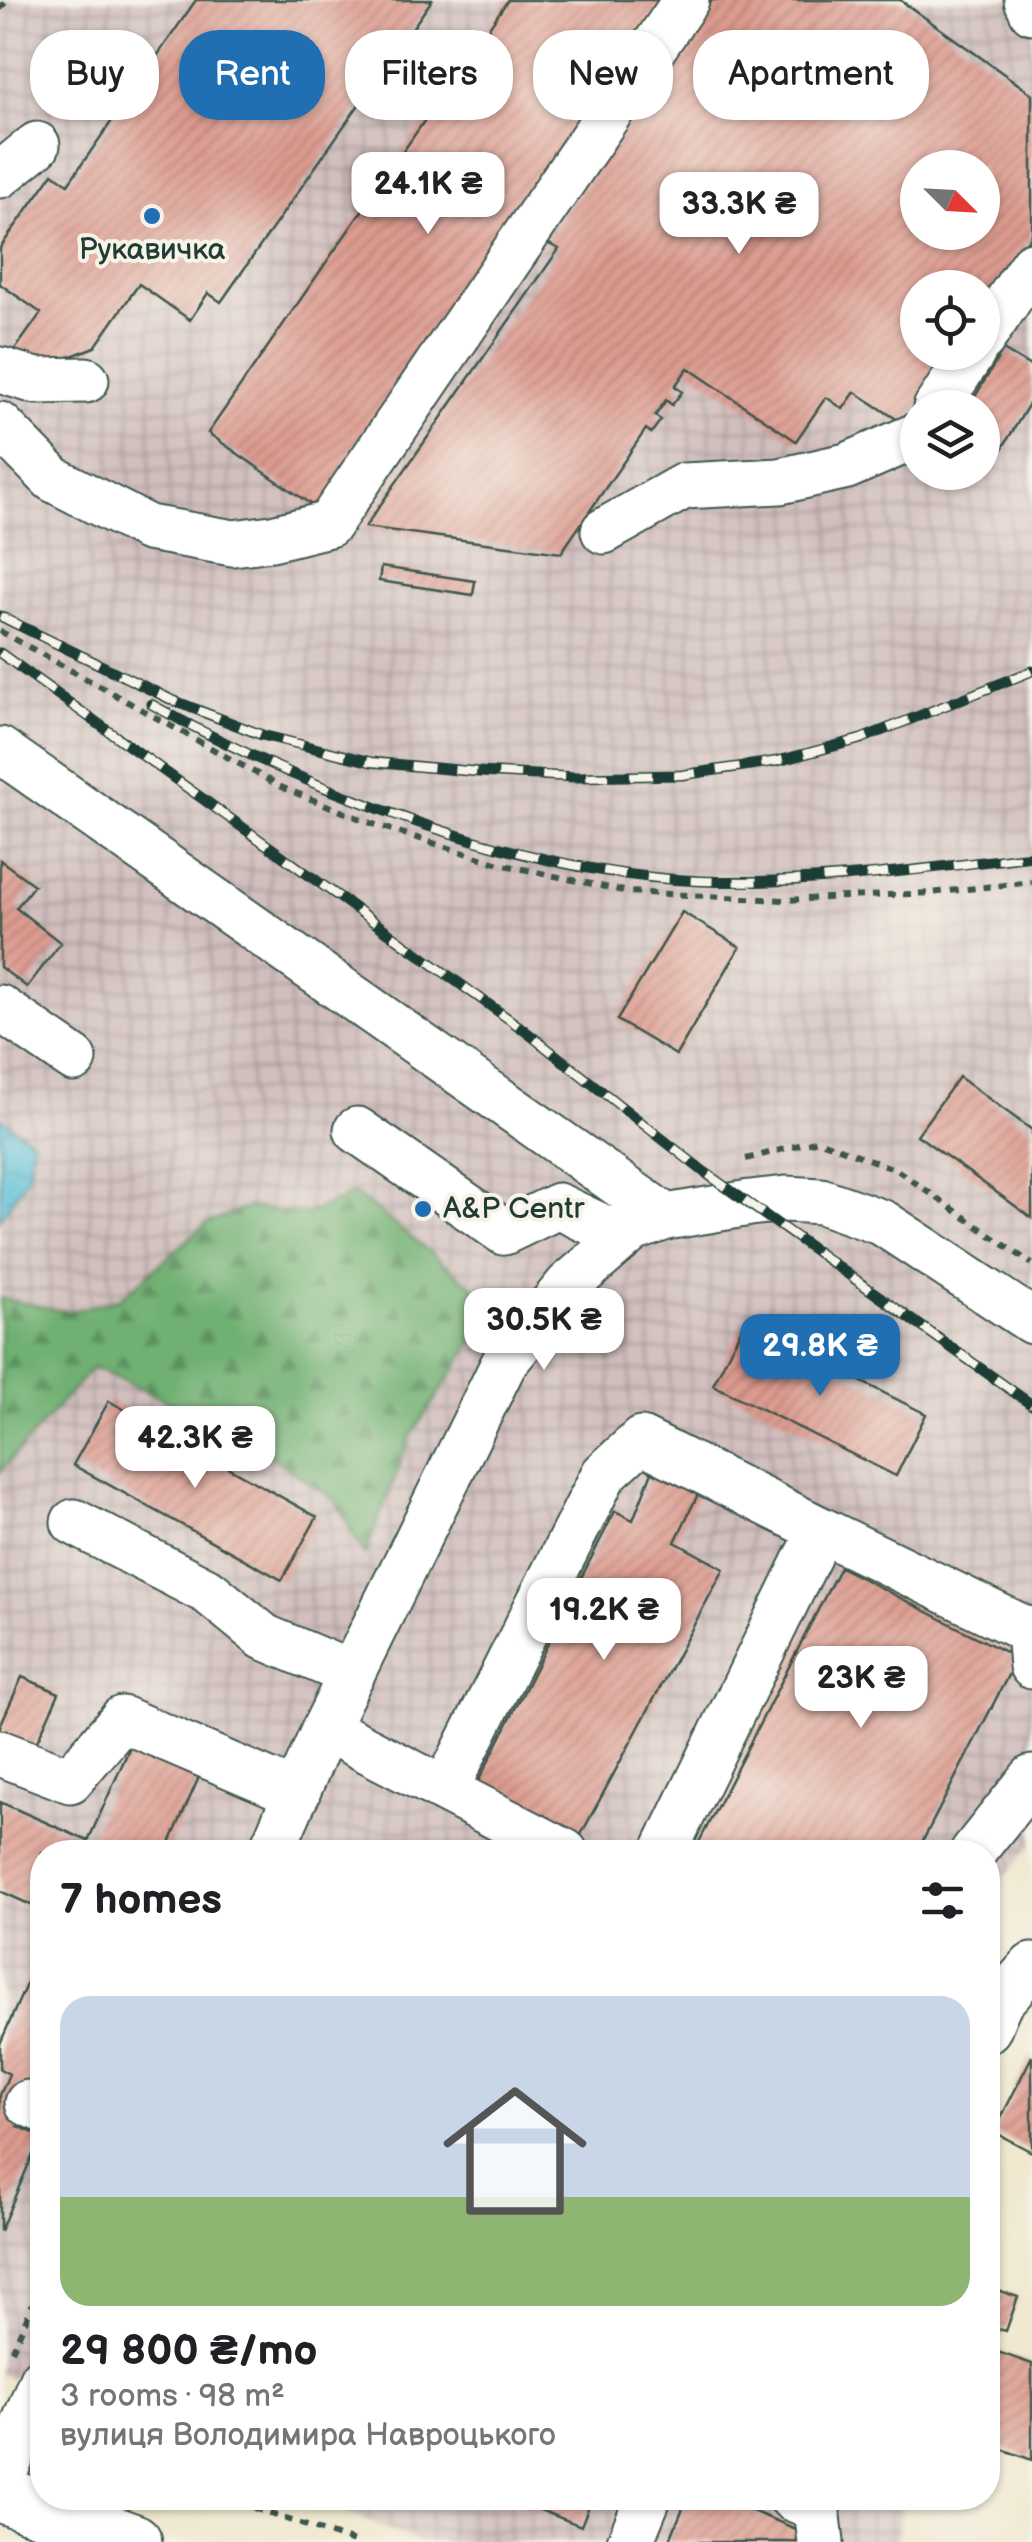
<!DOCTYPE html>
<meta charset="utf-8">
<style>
:root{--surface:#fff;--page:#f2f2f2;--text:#202124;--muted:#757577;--line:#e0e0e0;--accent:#1f6fb2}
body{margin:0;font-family:"Balsamiq Sans",sans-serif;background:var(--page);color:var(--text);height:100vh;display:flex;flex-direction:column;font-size:38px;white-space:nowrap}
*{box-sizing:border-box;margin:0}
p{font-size:32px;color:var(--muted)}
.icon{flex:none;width:55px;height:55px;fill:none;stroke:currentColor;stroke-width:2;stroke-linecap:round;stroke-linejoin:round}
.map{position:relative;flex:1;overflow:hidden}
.sheet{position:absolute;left:30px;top:1840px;width:970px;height:670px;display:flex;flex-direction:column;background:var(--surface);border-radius:40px;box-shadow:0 2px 8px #0004}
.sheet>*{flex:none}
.top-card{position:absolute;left:30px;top:30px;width:972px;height:90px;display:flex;gap:20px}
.needle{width:65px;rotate:114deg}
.controls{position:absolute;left:900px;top:150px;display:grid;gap:20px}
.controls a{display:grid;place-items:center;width:100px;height:100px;border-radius:50%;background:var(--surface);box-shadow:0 2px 8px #0004;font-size:50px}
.price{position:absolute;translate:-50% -85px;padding:0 22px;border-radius:20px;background:#fff;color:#222;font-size:32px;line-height:65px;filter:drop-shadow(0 2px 5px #0008)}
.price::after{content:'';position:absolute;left:50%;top:60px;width:30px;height:22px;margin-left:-15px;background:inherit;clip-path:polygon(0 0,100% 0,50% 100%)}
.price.on{background:var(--accent);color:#fff}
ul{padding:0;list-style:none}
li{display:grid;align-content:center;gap:20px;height:530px;padding:0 30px}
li+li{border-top:2px solid var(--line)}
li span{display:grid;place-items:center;height:310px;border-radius:30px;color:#555}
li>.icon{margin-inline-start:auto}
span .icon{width:180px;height:180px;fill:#fffc;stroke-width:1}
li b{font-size:42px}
h2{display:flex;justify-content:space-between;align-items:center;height:120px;padding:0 30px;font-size:42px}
.chip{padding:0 35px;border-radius:40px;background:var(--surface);box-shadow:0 2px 8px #0004;font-size:35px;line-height:90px}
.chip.on{background:var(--accent);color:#fff}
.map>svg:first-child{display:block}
.industrial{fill:url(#industrial-grid);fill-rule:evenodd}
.forest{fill:url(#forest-firs);stroke:#487653;stroke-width:2.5}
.water{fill:url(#water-ripples);stroke:#3d7e86;stroke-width:2.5}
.building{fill:url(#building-hatch);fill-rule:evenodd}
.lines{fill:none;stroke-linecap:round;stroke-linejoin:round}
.minor-casing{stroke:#3e564b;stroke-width:49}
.major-casing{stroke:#3e564b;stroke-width:59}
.path{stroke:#3e564b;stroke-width:6;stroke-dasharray:8 8;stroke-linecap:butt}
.minor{stroke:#fff;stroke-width:45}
.major{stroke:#fff;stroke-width:55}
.rail-casing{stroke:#1f3d34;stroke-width:11}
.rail{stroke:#f7f3e8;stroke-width:8;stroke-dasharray:22;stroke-linecap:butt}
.poi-dot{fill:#1f6fb2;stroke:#f7f3e8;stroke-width:4}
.labels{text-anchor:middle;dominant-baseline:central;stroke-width:8;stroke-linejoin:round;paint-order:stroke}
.poi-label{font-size:30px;fill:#1f3d34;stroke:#f7f3e8}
</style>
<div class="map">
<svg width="1032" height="2542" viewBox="0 0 1032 2542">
<defs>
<pattern id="industrial-grid" width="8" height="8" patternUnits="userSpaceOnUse" patternTransform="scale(2.5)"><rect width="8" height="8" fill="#d1bfbe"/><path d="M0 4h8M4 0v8" fill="none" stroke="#a99c9b"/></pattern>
<pattern id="forest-firs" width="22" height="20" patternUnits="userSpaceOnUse" patternTransform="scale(2.5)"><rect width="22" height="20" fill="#70b072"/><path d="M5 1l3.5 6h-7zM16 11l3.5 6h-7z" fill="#5b905e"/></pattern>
<pattern id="water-ripples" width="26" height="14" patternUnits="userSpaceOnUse" patternTransform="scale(2.5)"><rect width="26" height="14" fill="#5bc0d9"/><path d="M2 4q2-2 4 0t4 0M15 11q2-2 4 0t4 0" fill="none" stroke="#4b9db1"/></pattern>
<pattern id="building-hatch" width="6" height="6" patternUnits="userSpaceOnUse" patternTransform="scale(2.5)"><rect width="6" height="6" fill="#de9b90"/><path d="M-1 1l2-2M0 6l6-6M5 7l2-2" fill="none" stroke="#b38076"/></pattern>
</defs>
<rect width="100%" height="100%" fill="#f7f3e8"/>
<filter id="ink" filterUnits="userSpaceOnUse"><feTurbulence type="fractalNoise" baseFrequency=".01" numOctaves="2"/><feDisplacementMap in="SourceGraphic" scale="20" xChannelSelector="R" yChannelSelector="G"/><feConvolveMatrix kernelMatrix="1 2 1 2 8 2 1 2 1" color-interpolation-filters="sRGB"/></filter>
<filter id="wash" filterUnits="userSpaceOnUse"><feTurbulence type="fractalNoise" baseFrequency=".0048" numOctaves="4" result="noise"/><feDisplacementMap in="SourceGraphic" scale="40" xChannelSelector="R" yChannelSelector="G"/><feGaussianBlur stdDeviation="2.25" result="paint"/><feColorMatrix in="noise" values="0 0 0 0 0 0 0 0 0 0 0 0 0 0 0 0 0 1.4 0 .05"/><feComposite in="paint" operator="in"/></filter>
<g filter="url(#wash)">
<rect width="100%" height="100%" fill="#efe7cc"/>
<path class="industrial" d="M0 0H1032V1844L988 1897V1852H42V2391L0 2374ZM918 168H982V232H918ZM918 288H982V352H918ZM918 408H982V472H918Z
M309 2498H902L897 2542H420Z"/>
<path class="forest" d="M354 1193 497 1305 411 1436 365 1555 335 1500 233 1431 93 1367 0 1472V1298L68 1312 121 1298 206 1224 249 1207 306 1215Z"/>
<path class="water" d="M0 1117 33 1141 27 1177 0 1220Z"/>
<g id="blocks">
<path class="building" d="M196 0H432L221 302 208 293 190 320 139 284 95 347 40 368 14 351 41 313 0 284V248L53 173 68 184Z
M508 0H671L319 510 208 433Z
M712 0H900L1032 94V234L982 307V288H918V352H952L904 424 855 392 843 409 826 397 796 441 688 368 675 386 682 392 672 405 666 400 655 416 661 420 651 433 646 429 561 553 365 527 559 249 545 242ZM918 168H982V232H918Z
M1003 350 1032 367V399L1000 452 982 441V408H968Z
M381 567 475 581 473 595 379 581Z
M0 860 34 885 16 908 61 943 27 987 0 967Z
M682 912 740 947 676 1055 617 1020Z
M959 1077 1032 1130V1218L917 1135Z
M744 1323 926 1414 896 1476 713 1385Z
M109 1401 317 1517 282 1580 73 1465Z
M653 1469 698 1494 675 1542 724 1569 578 1840 476 1786 615 1511 633 1520Z
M840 1567 1017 1658 917 1852H694Z
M22 1677 59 1693 34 1748 0 1733V1726Z
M130 1747 199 1777 166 1852H42V1910L0 1891V1802L88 1841Z
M42 1948V2089L28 2103 18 2126 41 2136 0 2231V2095L9 2074 0 2069V2044Z
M1032 2056V2152L994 2132Z
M988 2287 1018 2297 1006 2331 996 2328 989 2349 1032 2364V2460L988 2444Z
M509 2498H592L581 2526Z
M687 2498H720L806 2533 803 2542H669Z"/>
</g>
</g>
<g filter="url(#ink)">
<use href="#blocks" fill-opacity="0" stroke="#3e564b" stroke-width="2.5"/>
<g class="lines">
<defs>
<path id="minor" d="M1027 0 1032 11
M0 175 37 145
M982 339 1032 265
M0 370 36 381 86 380
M936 408 973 352
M0 425 53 479 148 528 233 543 272 538 329 524 686 0
M604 531 684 486 780 481 847 466 918 435
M0 750 666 1217
M0 1008 74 1059
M357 1130 504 1232 558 1206 623 1237
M74 1522 209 1592 264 1637 352 1674
M325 1728 565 1852
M0 1753 70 1780 122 1719 297 1794
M445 1790 604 1474 641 1440 821 1530
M271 1852 325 1728 504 1363 568 1285 633 1229 666 1217 750 1203 786 1199 821 1201 883 1223 1032 1321
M664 1852 821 1530 1029 1631 1032 1666
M973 1852 1032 1778
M988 2029 999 2003 1032 1966
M28 2103 42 2109
M0 2484 42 2379
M792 2498 817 2508 821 2542
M630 2542 648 2498"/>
<path id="major" d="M0 2494 134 2542"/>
</defs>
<use href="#minor" class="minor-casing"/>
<use href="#major" class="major-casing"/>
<path class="path" d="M0 9 7 0
M0 631 281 787 376 825 500 864 628 892 784 900 930 893 1032 882
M746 1159 818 1140 897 1170 1032 1264
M12 2351 42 2283
M224 2498 354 2542"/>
<use href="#minor" class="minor"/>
<use href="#major" class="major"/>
<defs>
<path id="rail" d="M0 616 172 700 262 735 371 762 479 772 575 777 682 775 778 761 861 739 1032 671
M0 653 520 1027 703 1171 1032 1405
M151 704C306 790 521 874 701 881 812 885 922 869 1032 856"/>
</defs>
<use href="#rail" class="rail-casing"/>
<use href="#rail" class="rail"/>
</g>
</g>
<g class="poi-dot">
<circle cx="152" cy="216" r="10"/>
<circle cx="423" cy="1209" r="10"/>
</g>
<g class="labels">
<g class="poi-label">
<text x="152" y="250">Рукавичка</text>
<text x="443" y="1209" text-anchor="start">A&amp;P Centr</text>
</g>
</g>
</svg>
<div class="controls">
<a><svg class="needle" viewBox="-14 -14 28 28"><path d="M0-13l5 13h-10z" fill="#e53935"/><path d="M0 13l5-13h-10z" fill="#757577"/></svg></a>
<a><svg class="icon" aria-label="locate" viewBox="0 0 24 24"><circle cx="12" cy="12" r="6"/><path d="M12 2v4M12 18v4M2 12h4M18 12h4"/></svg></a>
<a><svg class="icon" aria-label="layers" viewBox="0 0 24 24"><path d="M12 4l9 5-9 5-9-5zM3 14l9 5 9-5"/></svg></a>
</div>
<b class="price" style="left:428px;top:237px">24.1K ₴</b>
<b class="price" style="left:739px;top:257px">33.3K ₴</b>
<b class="price" style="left:544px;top:1373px">30.5K ₴</b>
<b class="price on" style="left:820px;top:1399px">29.8K ₴</b>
<b class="price" style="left:195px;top:1491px">42.3K ₴</b>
<b class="price" style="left:604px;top:1663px">19.2K ₴</b>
<b class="price" style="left:861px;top:1731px">23K ₴</b>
<div class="top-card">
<a class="chip">Buy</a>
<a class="chip on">Rent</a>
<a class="chip">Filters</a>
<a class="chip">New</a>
<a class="chip">Apartment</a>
</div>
<section class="sheet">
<h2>7 homes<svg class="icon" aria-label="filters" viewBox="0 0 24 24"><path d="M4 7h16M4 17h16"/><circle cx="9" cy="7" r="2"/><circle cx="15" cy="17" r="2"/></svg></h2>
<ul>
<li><span style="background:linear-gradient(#c9d6e8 65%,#8fb573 0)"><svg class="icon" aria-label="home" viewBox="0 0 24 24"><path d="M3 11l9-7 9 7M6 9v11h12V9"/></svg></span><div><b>29 800 ₴/mo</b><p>3 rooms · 98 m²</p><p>вулиця Володимира Навроцького</p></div></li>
</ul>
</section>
</div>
